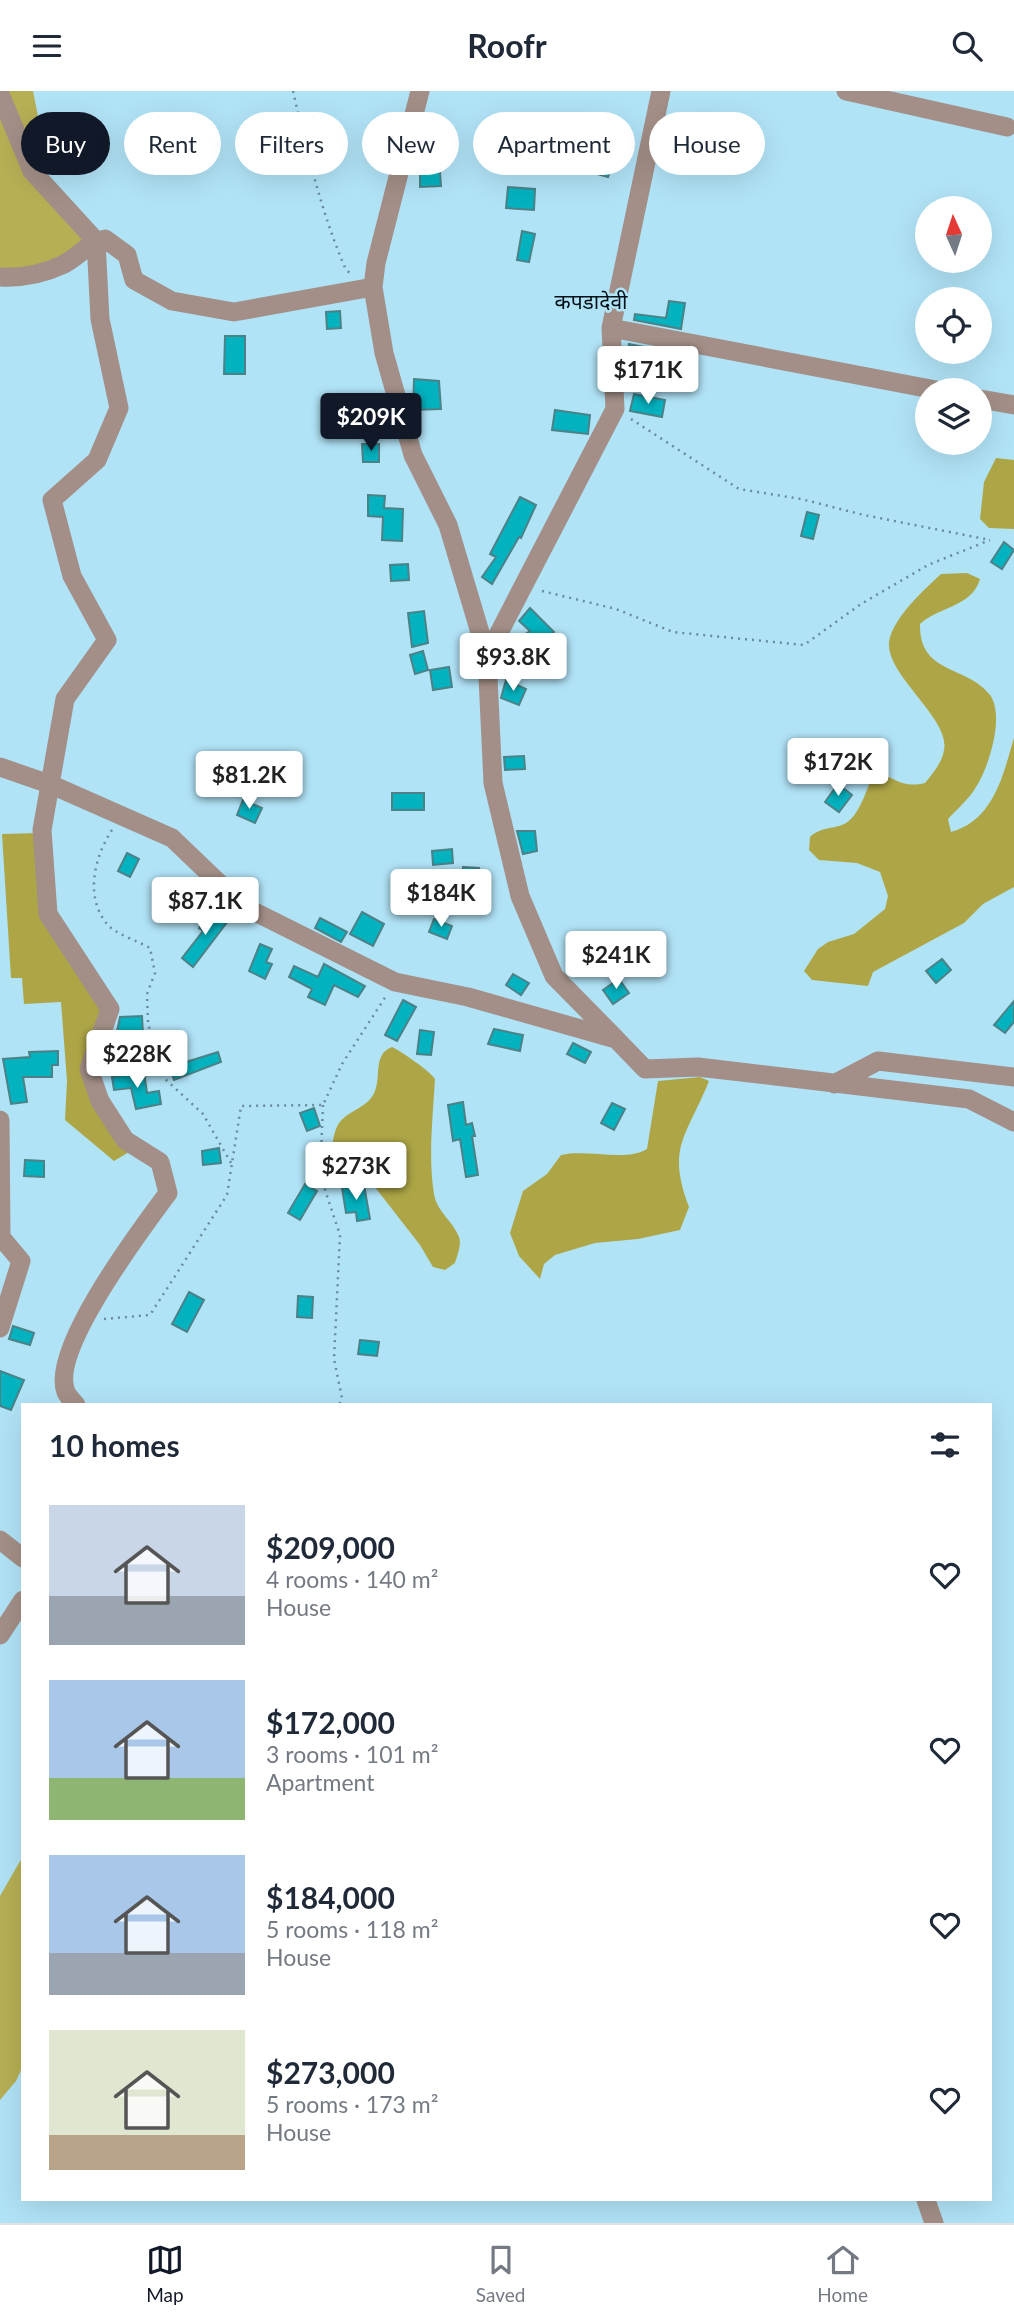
<!DOCTYPE html>
<meta charset="utf-8">
<style>
:root{--surface:#fff;--page:#f2f2f3;--text:#1f2937;--muted:#747a83;--line:#e0e1e3;--accent:#111827}
body{margin:0;font-family:Lato,"Noto Sans Devanagari",sans-serif;background:var(--page);color:var(--text);height:100vh;display:flex;flex-direction:column;font-size:26px;white-space:nowrap}
*{box-sizing:border-box;margin:0}
p{font-size:23px;color:var(--muted)}
.icon{flex:none;width:38px;height:38px;fill:none;stroke:currentColor;stroke-width:2;stroke-linecap:round;stroke-linejoin:round}
.map{position:relative;flex:1;overflow:hidden}
.drawer{position:absolute;left:21px;top:1312px;width:971px;height:798px;display:flex;flex-direction:column;background:var(--surface);border-radius:0px;box-shadow:0 7px 28px #0002}
.drawer>*{flex:none}
.top-card{position:absolute;left:21px;top:21px;width:973px;height:63px;display:flex;gap:14px}
.needle{width:46px;rotate:357deg}
.controls{position:absolute;left:915px;top:105px;display:grid;gap:14px}
.controls a{display:grid;place-items:center;width:77px;height:77px;border-radius:50%;background:var(--surface);box-shadow:0 7px 28px #0002;font-size:35px}
.price{position:absolute;translate:-50% -60px;padding:0 16px;border-radius:7px;background:#fff;color:#222;font-size:23px;line-height:46px;filter:drop-shadow(0 2px 4px #0008)}
.price::after{content:'';position:absolute;left:50%;top:42px;width:21px;height:16px;margin-left:-10px;background:inherit;clip-path:polygon(0 0,100% 0,50% 100%)}
.price.active{background:var(--accent);color:#fff}
ul{padding:0;list-style:none}
li{display:flex;align-items:center;gap:21px;height:175px;padding:0 28px}
li span{display:grid;place-items:center;flex:none;width:196px;height:140px;border-radius:0px;color:#555}
li>.icon{margin-inline-start:auto}
span .icon{width:84px;height:84px;fill:#fffc;stroke-width:1}
li b{font-size:30px}
h2{display:flex;justify-content:space-between;align-items:center;height:84px;padding:0 28px;font-size:30px}
.tag{padding:0 24px;border-radius:32px;background:var(--surface);box-shadow:0 7px 28px #0002;font-size:24px;line-height:63px}
.tag.active{background:var(--accent);color:#fff}
header{display:flex;justify-content:space-between;align-items:center;height:91px;padding:0 28px;background:var(--surface);font-size:32px;font-weight:700}
.tabs{display:flex;justify-content:space-around;align-items:center;height:98px;border-top:2px solid var(--line);background:var(--surface);font-size:19px;color:var(--muted)}
.tabs a{display:grid;justify-items:center;gap:4px}
.tabs .active{color:var(--accent)}
.map>svg:first-child{display:block}
.green{fill:#b6af54}
.forest{fill:#aea646}
.building{fill:#03b2bf;stroke:#4c8287;stroke-width:2}
.lines{fill:none;stroke-linecap:round;stroke-linejoin:round}
.path{stroke:#688c9b;stroke-width:2.5;stroke-dasharray:2 5;stroke-linecap:butt}
.street{stroke:#a38f87;stroke-width:19}
.labels{text-anchor:middle;dominant-baseline:central;stroke-width:5;stroke-linejoin:round;paint-order:stroke}
.quarter-label{font-size:21px;fill:#000f16;stroke:#b1e3f7}
</style>
<header><svg class="icon" aria-label="menu" viewBox="0 0 24 24"><path d="M4 6h16M4 12h16M4 18h16"/></svg>Roofr<svg class="icon" aria-label="search" viewBox="0 0 24 24"><circle cx="10" cy="10" r="6"/><path d="M15 15l6 6"/></svg></header>
<div class="map">
<svg width="1014" height="2132" viewBox="0 0 1014 2132">
<rect width="100%" height="100%" fill="#b1e3f7"/>
<path class="green" d="M0 0H33L45 61 29 79 86 146C61 171 34 177 0 181Z
M23 1765V1975L16 1990 0 2009V1805Z"/>
<path class="forest" d="M996 367 1014 369V438L989 437 980 428 984 391Z
M967 482 980 488C972 516 940 515 920 533 919 584 967 574 990 604 1005 625 989 676 976 696 969 708 957 718 948 728L951 741C994 729 1003 684 1014 647V796L983 813 964 832 873 881 868 895 812 889 804 880 818 858 828 851 854 843 885 818 888 805 880 781 857 772 819 769 809 759 810 746C822 735 833 739 846 732 861 723 868 693 876 677 893 689 904 697 925 692 933 682 942 672 944 659 951 626 879 580 890 546 898 522 924 499 941 483Z
M39 742 44 824 104 918 83 970 129 1061 114 1070 65 1029 67 990 61 911 24 913 22 887H11L2 743Z
M392 956C401 960 431 981 435 988 433 1025 428 1066 434 1103 437 1121 453 1130 459 1146 462 1153 457 1165 455 1172L445 1179 433 1176 420 1154 371 1091 366 1087 334 1088 332 1082C332 1068 331 1051 336 1038 343 1019 368 1019 375 1000 381 985 373 963 392 956Z
M700 986 709 990C687 1045 666 1056 689 1116L680 1139 638 1148 595 1152 555 1164 544 1173 540 1188 519 1165 510 1142 523 1100 547 1083 561 1064C588 1058 626 1071 647 1058L658 990Z"/>
<path class="building" d="M603 49 626 52 623 72 601 69Z
M569 62 612 75 608 86 565 74Z
M440 81 441 95 420 96V82Z
M508 96 535 98 534 119 506 117Z
M522 140 535 143 529 171 517 169Z
M669 210 685 212 681 238 634 229 635 223 666 227Z
M340 220 341 237 327 238 326 221Z
M225 245H245V283H224Z
M629 253 669 261 666 280 637 275V299L626 298 625 274Z
M414 288 439 290 441 318 413 319Z
M634 303 665 309 662 326 630 320Z
M555 319 590 324 588 343 552 339Z
M362 353H379V371H363Z
M368 404 385 405 384 417 403 418 402 450 382 449 383 426 368 425Z
M520 406 536 414 521 447 519 446 492 493 482 486 496 466 490 463Z
M807 421 819 424 813 448 801 445Z
M1004 451 1014 459 1002 478 991 471Z
M408 473 409 489 391 490 390 474Z
M530 517 554 541 525 572 514 559 530 545 527 542 530 540 519 530Z
M424 520 428 552 412 556 408 522Z
M423 560 428 579 415 583 410 564Z
M449 576 452 596 433 599 430 579Z
M506 589 526 598 519 614 501 607Z
M524 665 525 678 505 679 504 666Z
M838 693 852 704 839 721 825 711Z
M392 702H424V719H392Z
M243 709 262 717 255 732 237 724Z
M517 740H535L537 760 523 763Z
M452 758 453 772 433 774 432 760Z
M127 762 139 768 130 786 118 780Z
M463 776 479 777 478 798H464Z
M193 801 207 811 198 823 183 814Z
M211 819 228 830 193 876 182 867 203 840 199 837Z
M362 821 384 833 373 855 350 843Z
M320 827 347 841 341 851 315 837Z
M434 828 452 835 447 848 429 841Z
M260 853 272 858 266 871 272 873 265 888 249 880Z
M942 868 951 879 936 892 926 880Z
M324 873 365 895 358 906 334 894 325 914 308 906 312 898 289 886 294 875 318 886Z
M513 883 529 892 521 904 506 894Z
M619 888 629 902 613 913 603 899Z
M403 909 416 916 397 950 385 944Z
M1014 910V931L1005 942 994 934Z
M142 925 143 943 116 945 120 926Z
M494 938 523 944 520 960 488 953Z
M420 939 434 941 431 964 417 963Z
M573 952 591 961 585 972 567 963Z
M58 960V974H52V986H23L27 1011 11 1013 3 968 30 966 29 961Z
M218 961 221 971 174 989 170 976Z
M144 981 147 1002 159 1000 161 1013 136 1018 131 997 114 999 112 986Z
M463 1011 466 1034 472 1032 475 1045H472L478 1084 466 1086 460 1048 453 1050 448 1014Z
M612 1012 625 1018 614 1039 601 1032Z
M314 1017 320 1035 307 1040 300 1022Z
M219 1057 221 1072 203 1074 202 1060Z
M25 1069 44 1070V1086L24 1085Z
M305 1093 317 1100 300 1129 288 1122Z
M364 1094 370 1128 357 1130 356 1121 346 1122 342 1097Z
M189 1201 204 1209 187 1241 172 1233Z
M298 1205 313 1206 312 1227 297 1226Z
M13 1235 34 1242 30 1254 9 1248Z
M360 1249 379 1251 377 1265 358 1263Z
M0 1280 24 1289 11 1319 0 1315Z"/>
<g class="lines">
<path class="path" d="M293 0C307 61 321 121 346 179L350 182
M631 328 739 398 801 408 864 424 990 449
M542 500 616 518 673 541 804 554 861 513 928 474 990 449
M112 739C95 765 84 805 107 833 115 843 138 850 150 857L155 882 147 903 148 932 163 986 203 1023 231 1072
M323 1014 321 1063 325 1099 340 1144 334 1268 342 1307 339 1314
M104 1228 150 1224 227 1104 241 1015 323 1014 342 973 386 905"/>
<path class="street" d="M420 0 376 172 373 196 384 262 413 364 448 434 487 565 493 692 520 805 554 885 615 947
M846 0 1007 36
M0 3 32 80 96 150 100 228 119 317 97 369 52 409 72 485 107 549 65 608 42 739 48 823 110 918 89 978 100 1010 125 1049 160 1071 168 1102C142 1137 49 1260 66 1301 68 1306 74 1311 76 1314
M0 186C20 187 43 183 62 174 78 167 88 151 105 148L127 164 134 189 172 210 234 221 373 196
M611 237 936 299
M980 308 1014 314
M487 565 615 318 611 237 661 0
M0 676 52 694 172 747 243 815 395 891 468 906 616 948 645 978 698 976 969 1008 1014 1031
M834 993 878 970 1014 986
M0 1029 1 1146
M0 1145 21 1170 0 1237
M0 1449 23 1467
M0 1544 23 1509
M926 2109 934 2132"/>
</g>
<g class="labels">
<g class="quarter-label">
<text x="591" y="209">कपडादेवी</text>
</g>
</g>
</svg>
<div class="controls">
<a><svg class="needle" viewBox="-14 -14 28 28"><path d="M0-13l5 13h-10z" fill="#e53935"/><path d="M0 13l5-13h-10z" fill="#747a83"/></svg></a>
<a><svg class="icon" aria-label="locate" viewBox="0 0 24 24"><circle cx="12" cy="12" r="6"/><path d="M12 2v4M12 18v4M2 12h4M18 12h4"/></svg></a>
<a><svg class="icon" aria-label="layers" viewBox="0 0 24 24"><path d="M12 4l9 5-9 5-9-5zM3 14l9 5 9-5"/></svg></a>
</div>
<b class="price" style="left:648px;top:315px">$171K</b>
<b class="price active" style="left:371px;top:362px">$209K</b>
<b class="price" style="left:513px;top:602px">$93.8K</b>
<b class="price" style="left:838px;top:707px">$172K</b>
<b class="price" style="left:249px;top:720px">$81.2K</b>
<b class="price" style="left:441px;top:838px">$184K</b>
<b class="price" style="left:205px;top:846px">$87.1K</b>
<b class="price" style="left:616px;top:900px">$241K</b>
<b class="price" style="left:137px;top:999px">$228K</b>
<b class="price" style="left:356px;top:1111px">$273K</b>
<div class="top-card">
<a class="tag active">Buy</a>
<a class="tag">Rent</a>
<a class="tag">Filters</a>
<a class="tag">New</a>
<a class="tag">Apartment</a>
<a class="tag">House</a>
</div>
<section class="drawer">
<h2>10 homes<svg class="icon" aria-label="filters" viewBox="0 0 24 24"><path d="M4 7h16M4 17h16"/><circle cx="9" cy="7" r="2"/><circle cx="15" cy="17" r="2"/></svg></h2>
<ul>
<li><span style="background:linear-gradient(#c9d6e8 65%,#9aa5b1 0)"><svg class="icon" aria-label="home" viewBox="0 0 24 24"><path d="M3 11l9-7 9 7M6 9v11h12V9"/></svg></span><div><b>$209,000</b><p>4 rooms · 140 m²</p><p>House</p></div><svg class="icon" aria-label="heart" viewBox="0 0 24 24"><path d="M12 20l-8-8c-3-5 5-10 8-4 3-6 11-1 8 4z"/></svg></li>
<li><span style="background:linear-gradient(#a9c7e8 70%,#8fb573 0)"><svg class="icon" aria-label="home" viewBox="0 0 24 24"><path d="M3 11l9-7 9 7M6 9v11h12V9"/></svg></span><div><b>$172,000</b><p>3 rooms · 101 m²</p><p>Apartment</p></div><svg class="icon" aria-label="heart" viewBox="0 0 24 24"><path d="M12 20l-8-8c-3-5 5-10 8-4 3-6 11-1 8 4z"/></svg></li>
<li><span style="background:linear-gradient(#a9c7e8 70%,#9aa5b1 0)"><svg class="icon" aria-label="home" viewBox="0 0 24 24"><path d="M3 11l9-7 9 7M6 9v11h12V9"/></svg></span><div><b>$184,000</b><p>5 rooms · 118 m²</p><p>House</p></div><svg class="icon" aria-label="heart" viewBox="0 0 24 24"><path d="M12 20l-8-8c-3-5 5-10 8-4 3-6 11-1 8 4z"/></svg></li>
<li><span style="background:linear-gradient(#dfe7d0 75%,#b9a48a 0)"><svg class="icon" aria-label="home" viewBox="0 0 24 24"><path d="M3 11l9-7 9 7M6 9v11h12V9"/></svg></span><div><b>$273,000</b><p>5 rooms · 173 m²</p><p>House</p></div><svg class="icon" aria-label="heart" viewBox="0 0 24 24"><path d="M12 20l-8-8c-3-5 5-10 8-4 3-6 11-1 8 4z"/></svg></li>
</ul>
</section>
</div>
<nav class="tabs">
<a class="active"><svg class="icon" aria-label="map" viewBox="0 0 24 24"><path d="M3 6l6-2 6 2 6-2v14l-6 2-6-2-6 2zM9 4v14M15 6v14"/></svg>Map</a>
<a><svg class="icon" aria-label="saved" viewBox="0 0 24 24"><path d="M7 4h10v16l-5-4-5 4z"/></svg>Saved</a>
<a><svg class="icon" aria-label="home" viewBox="0 0 24 24"><path d="M3 11l9-7 9 7M6 9v11h12V9"/></svg>Home</a>
</nav>
